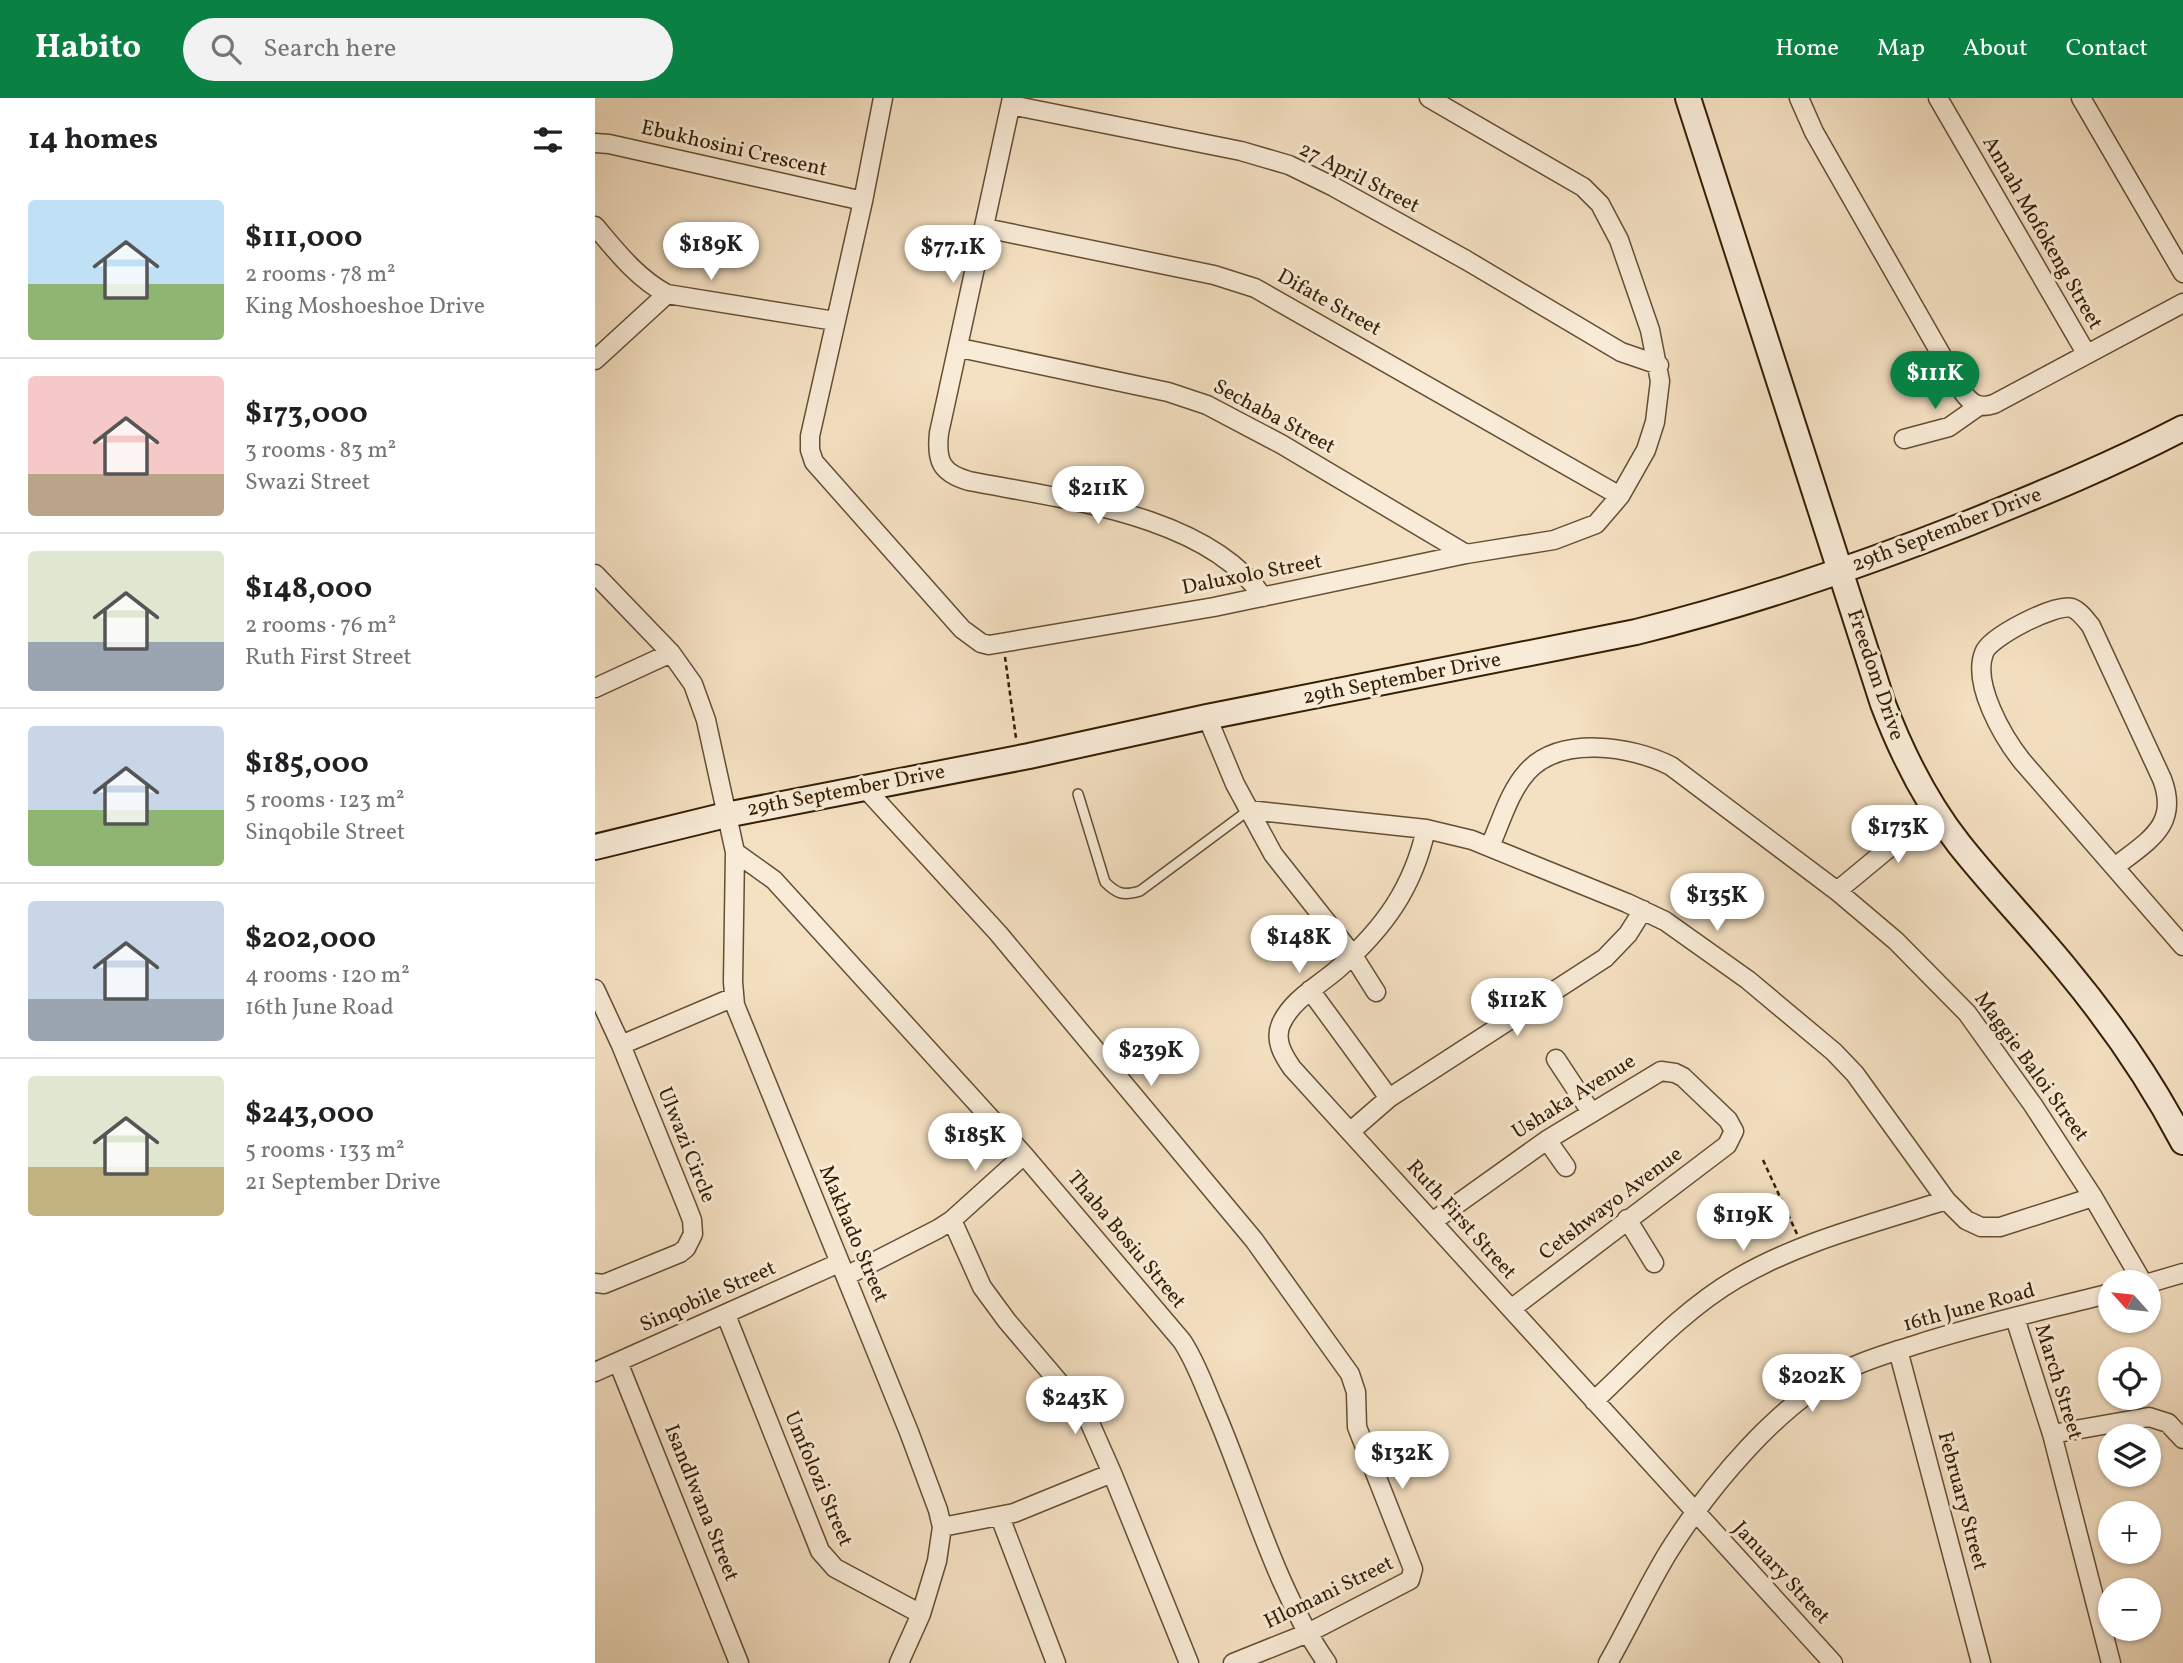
<!DOCTYPE html>
<meta charset="utf-8">
<style>
:root{--surface:#fff;--page:#f2f2f2;--text:#202124;--muted:#757577;--line:#e0e0e0;--accent:#0b8043}
body{margin:0;font-family:Vollkorn,serif;background:var(--page);color:var(--text);height:100vh;display:flex;flex-direction:column;font-size:26px;white-space:nowrap}
*{box-sizing:border-box;margin:0}
p{font-size:23px;color:var(--muted)}
.icon{flex:none;width:38px;height:38px;fill:none;stroke:currentColor;stroke-width:2;stroke-linecap:round;stroke-linejoin:round}
.map{position:relative;flex:1;overflow:hidden}
.drawer{display:flex;flex-direction:column;background:var(--surface);width:595px}
.drawer>*{flex:none}
.needle{width:46px;rotate:297deg}
.fabs{position:absolute;left:1503px;top:1172px;display:grid;gap:14px}
.fabs a{display:grid;place-items:center;width:63px;height:63px;border-radius:50%;background:var(--surface);box-shadow:0 2px 5px #0004;font-size:35px}
.price{position:absolute;translate:-50% -60px;padding:0 16px;border-radius:24px;background:#fff;color:#222;font-size:23px;line-height:46px;filter:drop-shadow(0 2px 4px #0008)}
.price::after{content:'';position:absolute;left:50%;top:42px;width:21px;height:16px;margin-left:-10px;background:inherit;clip-path:polygon(0 0,100% 0,50% 100%)}
.price.current{background:var(--accent);color:#fff}
ul{padding:0;list-style:none}
li{display:flex;align-items:center;gap:21px;height:175px;padding:0 28px}
li+li{border-top:2px solid var(--line)}
li span{display:grid;place-items:center;flex:none;width:196px;height:140px;border-radius:7px;color:#555}
li>.icon{margin-inline-start:auto}
span .icon{width:84px;height:84px;fill:#fffc;stroke-width:1}
li b{font-size:30px}
h2{display:flex;justify-content:space-between;align-items:center;height:84px;padding:0 28px;font-size:30px}
header{display:flex;align-items:center;gap:42px;box-sizing:border-box;height:98px;padding:0 35px;background:var(--accent);color:#fff}
header strong{font-size:33px}
nav{display:flex;gap:38px;margin-inline-start:auto;font-size:24px}
.search{width:490px;height:63px;background:var(--page);display:flex;align-items:center;gap:18px;box-sizing:border-box;padding:0 24px;border-radius:38px;color:var(--muted);font-size:26px}
main{display:flex;flex:1;min-height:0}
.map>svg:first-child{display:block}
.lines{fill:none;stroke-linecap:round;stroke-linejoin:round}
.lane-casing{stroke:#654e32;stroke-width:12}
.street-casing{stroke:#654e32;stroke-width:21}
.secondary-casing{stroke:#351e02;stroke-width:28}
.path{stroke:#351e02;stroke-width:2.5;stroke-dasharray:5 3.5;stroke-linecap:butt}
.lane{stroke:#f8ebd7;stroke-width:9}
.street{stroke:#f8ebd7;stroke-width:18}
.secondary{stroke:#f8ebd7;stroke-width:24}
.labels{text-anchor:middle;dominant-baseline:central;stroke-width:6;stroke-linejoin:round;paint-order:stroke}
.street-label{font-size:21px;fill:#351e02;stroke:#f8ebd7}
</style>
<header>
<strong>Habito</strong>
<div class="search"><svg class="icon" aria-label="search" viewBox="0 0 24 24"><circle cx="10" cy="10" r="6"/><path d="M15 15l6 6"/></svg>Search here</div>
<nav><a>Home</a><a>Map</a><a>About</a><a>Contact</a></nav>
</header>
<main>
<section class="drawer">
<h2>14 homes<svg class="icon" aria-label="filters" viewBox="0 0 24 24"><path d="M4 7h16M4 17h16"/><circle cx="9" cy="7" r="2"/><circle cx="15" cy="17" r="2"/></svg></h2>
<ul>
<li><span style="background:linear-gradient(#bfe0f5 60%,#8fb573 0)"><svg class="icon" aria-label="home" viewBox="0 0 24 24"><path d="M3 11l9-7 9 7M6 9v11h12V9"/></svg></span><div><b>$111,000</b><p>2 rooms · 78 m²</p><p>King Moshoeshoe Drive</p></div></li>
<li><span style="background:linear-gradient(#f6c9c9 70%,#b9a48a 0)"><svg class="icon" aria-label="home" viewBox="0 0 24 24"><path d="M3 11l9-7 9 7M6 9v11h12V9"/></svg></span><div><b>$173,000</b><p>3 rooms · 83 m²</p><p>Swazi Street</p></div></li>
<li><span style="background:linear-gradient(#dfe7d0 65%,#9aa5b1 0)"><svg class="icon" aria-label="home" viewBox="0 0 24 24"><path d="M3 11l9-7 9 7M6 9v11h12V9"/></svg></span><div><b>$148,000</b><p>2 rooms · 76 m²</p><p>Ruth First Street</p></div></li>
<li><span style="background:linear-gradient(#c9d6e8 60%,#8fb573 0)"><svg class="icon" aria-label="home" viewBox="0 0 24 24"><path d="M3 11l9-7 9 7M6 9v11h12V9"/></svg></span><div><b>$185,000</b><p>5 rooms · 123 m²</p><p>Sinqobile Street</p></div></li>
<li><span style="background:linear-gradient(#c9d6e8 70%,#9aa5b1 0)"><svg class="icon" aria-label="home" viewBox="0 0 24 24"><path d="M3 11l9-7 9 7M6 9v11h12V9"/></svg></span><div><b>$202,000</b><p>4 rooms · 120 m²</p><p>16th June Road</p></div></li>
<li><span style="background:linear-gradient(#dfe7d0 65%,#c2b280 0)"><svg class="icon" aria-label="home" viewBox="0 0 24 24"><path d="M3 11l9-7 9 7M6 9v11h12V9"/></svg></span><div><b>$243,000</b><p>5 rooms · 133 m²</p><p>21 September Drive</p></div></li>
</ul>
</section>
<div class="map">
<svg width="1588" height="1565" viewBox="0 0 1588 1565">
<rect width="100%" height="100%" fill="#f4e0c2"/>
<filter id="stains"><feTurbulence type="fractalNoise" baseFrequency=".00286" numOctaves="4"/><feColorMatrix values="0 0 0 0 .2 0 0 0 0 .09 0 0 0 0 .02 0 0 0 .5 -.17"/></filter>
<radialGradient id="worn" r=".72"><stop offset=".6" stop-color="#630" stop-opacity="0"/><stop offset="1" stop-color="#630" stop-opacity=".3"/></radialGradient>
<g class="lines">
<defs>
<path id="lane" d="M483 696 510 784C522 796 528 798 545 793L654 712"/>
<path id="street" d="M288 0 268 103 215 338V352L219 364 367 531 386 545 394 547 619 509 871 456 959 442 1001 426 1025 398 1051 352 1060 324 1065 283 1055 232 1024 142 1005 106 988 89 834 0
M417 0 344 335C341 363 346 375 374 383 466 401 612 416 668 499
M1204 0 1219 34 1367 293C1376 306 1384 311 1399 306L1588 205
M1343 0 1491 255
M1486 0 1588 175
M416 7 646 53 694 67 739 89 871 162 1026 254 1064 267
M0 45 14 46 268 103
M0 128C21 153 43 181 72 196L240 223
M390 130 619 177 660 190 1025 398
M365 250 573 294 612 307 686 346 871 456
M0 262 72 196
M1309 341 1354 329 1384 308
M0 476 76 555 98 586 111 622 140 754 138 884 140 907 314 1334 343 1412 347 1429 342 1463 326 1516 304 1565
M0 590 76 555
M612 619 640 686 678 756 757 856 781 894
M269 689 403 835 659 1142 755 1276 761 1294 762 1329 818 1471 815 1482 713 1535 638 1565
M654 712 831 731 877 742 1032 805 1070 823 1153 882 1239 954 1260 976 1351 1102 1371 1122 1386 1129H1405L1498 1099
M831 731C818 790 789 830 744 870 725 887 697 901 686 926 679 942 688 957 697 970L1238 1565
M895 748C906 724 914 694 932 674 965 637 1037 648 1076 668L1242 793 1301 843 1372 915 1438 1007 1498 1099 1548 1185
M140 754 179 782 429 1057 587 1243C601 1264 609 1288 619 1311 655 1394 680 1491 732 1565
M1520 769C1552 743 1585 728 1567 681L1496 528C1491 522 1485 513 1477 510 1461 505 1394 539 1389 555 1377 586 1408 639 1427 663L1588 848
M1242 793 1340 712
M0 891 26 947 92 1109 97 1122 98 1136 91 1150 85 1155 9 1186 0 1185
M715 892 794 1000
M26 947 139 899
M961 961 996 1014
M756 1033 794 1000 1010 860 1033 836 1048 812
M952 1042 971 1069
M1032 1121 1059 1165
M357 1122 387 1189 412 1223 480 1303 494 1323 517 1375 594 1565
M837 1124 952 1042 1066 973 1080 975 1088 979 1133 1022 1139 1033 1132 1047 916 1211
M251 1178 343 1131 357 1122 429 1057
M1554 1185 1588 1175
M131 1217 225 1453 240 1470 326 1516
M1420 1220 1457 1336 1516 1565
M1303 1252 1386 1565
M23 1264 144 1565
M0 1274 244 1165
M999 1303C1044 1261 1088 1212 1141 1181 1205 1143 1281 1125 1351 1102
M1457 1336 1554 1319 1573 1325 1588 1341
M405 1419 461 1565
M347 1429 419 1415 517 1375
M1013 1565C1034 1528 1052 1489 1074 1453 1115 1388 1185 1303 1255 1270 1276 1260 1298 1254 1320 1247 1384 1226 1450 1212 1516 1195"/>
<path id="secondary" d="M1093 0 1288 606C1307 656 1331 704 1364 746 1398 789 1437 829 1472 872 1516 925 1556 983 1588 1044
M0 749 131 717 434 658 612 619 1041 534C1155 506 1265 468 1374 425 1446 396 1519 366 1588 330"/>
</defs>
<use href="#lane" class="lane-casing"/>
<use href="#street" class="street-casing"/>
<use href="#secondary" class="secondary-casing"/>
<path class="path" d="M410 559 421 640
M1168 1062 1202 1136"/>
<use href="#lane" class="lane"/>
<use href="#street" class="street"/>
<use href="#secondary" class="secondary"/>
</g>
<g class="labels">
<g class="street-label">
<text transform="translate(139 51) rotate(13)">Ebukhosini Crescent</text>
<text transform="translate(764 80) rotate(27)">27 April Street</text>
<text transform="translate(1447 135) rotate(60)">Annah Mofokeng Street</text>
<text transform="translate(734 205) rotate(29)">Difate Street</text>
<text transform="translate(679 319) rotate(28)">Sechaba Street</text>
<text transform="translate(1352 432) rotate(-21)">29th September Drive</text>
<text transform="translate(657 477) rotate(-11)">Daluxolo Street</text>
<text transform="translate(1280 577) rotate(71)">Freedom Drive</text>
<text transform="translate(807 581) rotate(-11)">29th September Drive</text>
<text transform="translate(251 693) rotate(-11)">29th September Drive</text>
<text transform="translate(1436 969) rotate(54)">Maggie Baloi Street</text>
<text transform="translate(979 999) rotate(-32)">Ushaka Avenue</text>
<text transform="translate(91 1047) rotate(68)">Ulwazi Circle</text>
<text transform="translate(1016 1106) rotate(-37)">Cetshwayo Avenue</text>
<text transform="translate(866 1122) rotate(48)">Ruth First Street</text>
<text transform="translate(258 1136) rotate(67)">Makhado Street</text>
<text transform="translate(531 1142) rotate(50)">Thaba Bosiu Street</text>
<text transform="translate(113 1199) rotate(-24)">Sinqobile Street</text>
<text transform="translate(1374 1210) rotate(-15)">16th June Road</text>
<text transform="translate(1463 1284) rotate(73)">March Street</text>
<text transform="translate(223 1381) rotate(67)">Umfolozi Street</text>
<text transform="translate(1367 1403) rotate(75)">February Street</text>
<text transform="translate(106 1405) rotate(68)">Isandlwana Street</text>
<text transform="translate(1186 1475) rotate(47)">January Street</text>
<text transform="translate(734 1495) rotate(-26)">Hlomani Street</text>
</g>
</g>
<rect width="100%" height="100%" filter="url(#stains)"/>
<rect width="100%" height="100%" fill="url(#worn)"/>
</svg>
<div class="fabs">
<a><svg class="needle" viewBox="-14 -14 28 28"><path d="M0-13l5 13h-10z" fill="#e53935"/><path d="M0 13l5-13h-10z" fill="#757577"/></svg></a>
<a><svg class="icon" aria-label="locate" viewBox="0 0 24 24"><circle cx="12" cy="12" r="6"/><path d="M12 2v4M12 18v4M2 12h4M18 12h4"/></svg></a>
<a><svg class="icon" aria-label="layers" viewBox="0 0 24 24"><path d="M12 4l9 5-9 5-9-5zM3 14l9 5 9-5"/></svg></a>
<a>+</a>
<a>−</a>
</div>
<b class="price" style="left:116px;top:184px">$189K</b>
<b class="price" style="left:358px;top:187px">$77.1K</b>
<b class="price current" style="left:1340px;top:313px">$111K</b>
<b class="price" style="left:503px;top:428px">$211K</b>
<b class="price" style="left:1303px;top:767px">$173K</b>
<b class="price" style="left:1122px;top:835px">$135K</b>
<b class="price" style="left:704px;top:877px">$148K</b>
<b class="price" style="left:922px;top:940px">$112K</b>
<b class="price" style="left:556px;top:990px">$239K</b>
<b class="price" style="left:380px;top:1075px">$185K</b>
<b class="price" style="left:1148px;top:1155px">$119K</b>
<b class="price" style="left:1217px;top:1316px">$202K</b>
<b class="price" style="left:480px;top:1338px">$243K</b>
<b class="price" style="left:807px;top:1393px">$132K</b>
</div>
</main>
